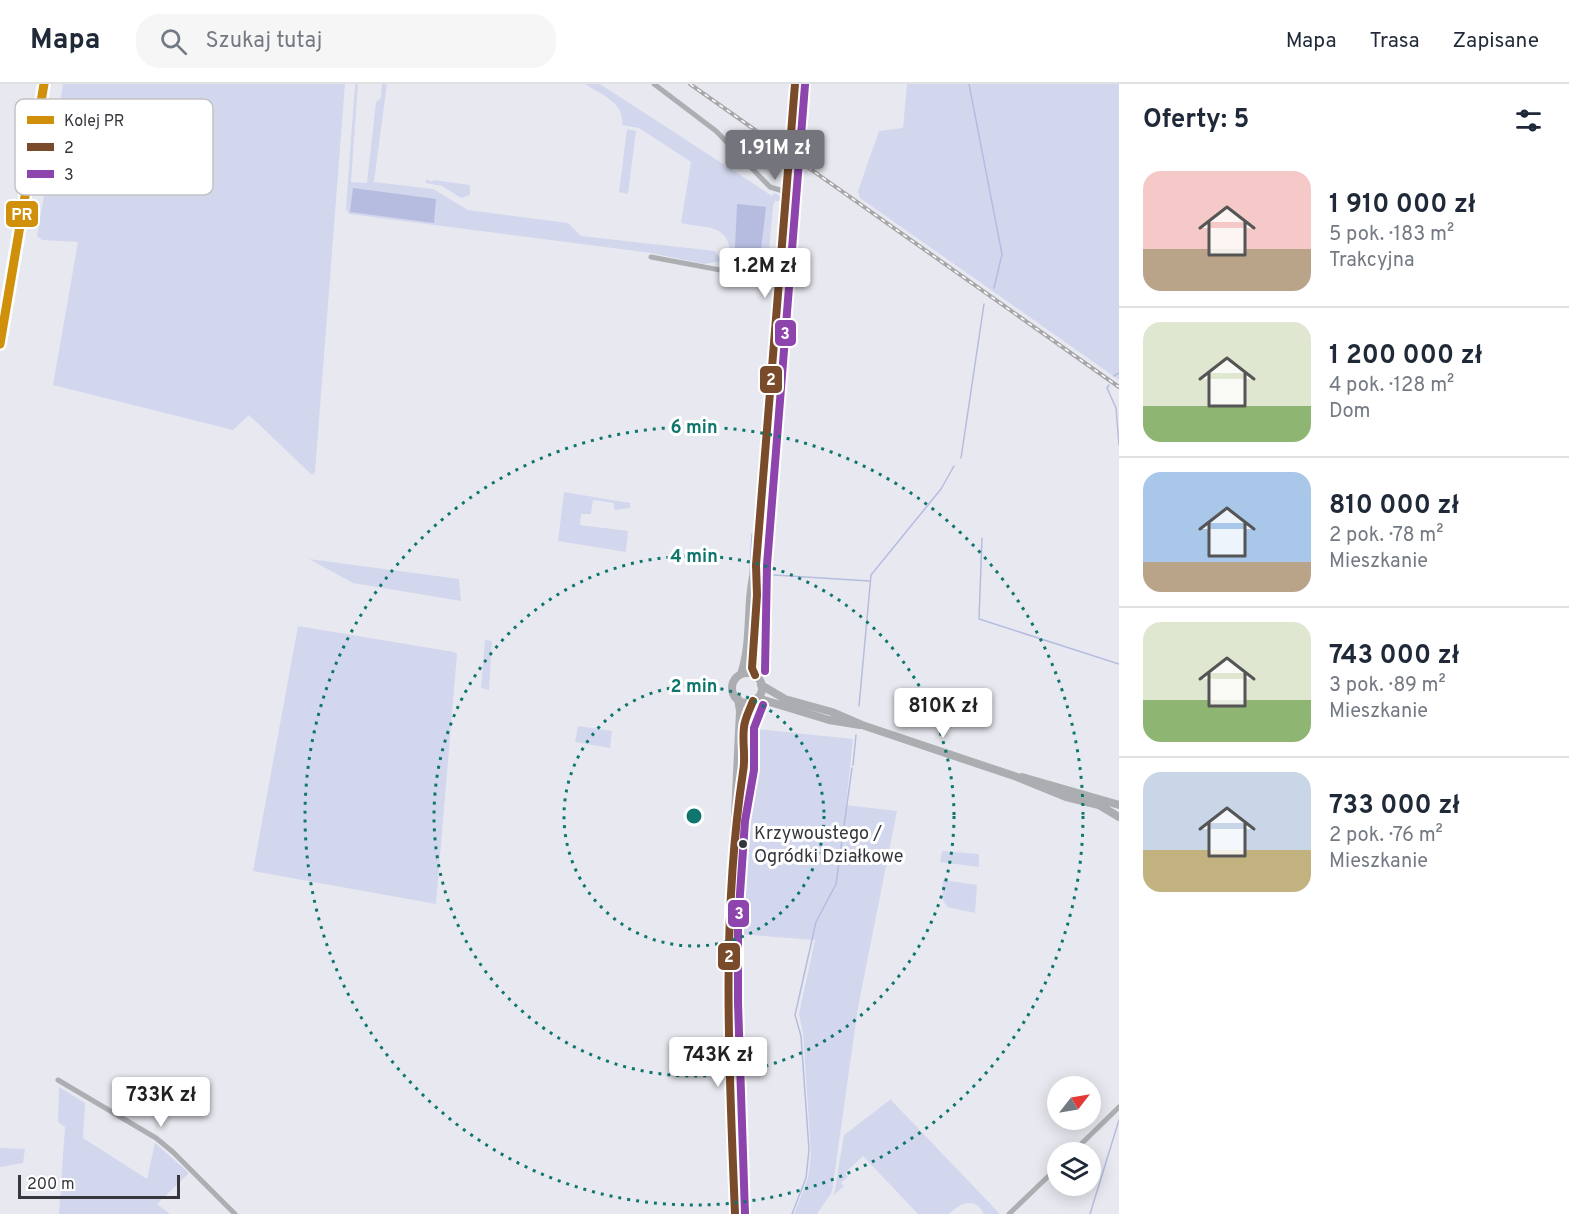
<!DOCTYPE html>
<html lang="pl">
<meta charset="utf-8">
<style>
:root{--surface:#fff;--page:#f6f6f7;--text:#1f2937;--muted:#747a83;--line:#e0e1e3;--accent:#74757c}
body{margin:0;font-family:Overpass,sans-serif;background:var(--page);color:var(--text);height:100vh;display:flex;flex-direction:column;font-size:22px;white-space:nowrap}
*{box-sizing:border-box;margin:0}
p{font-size:20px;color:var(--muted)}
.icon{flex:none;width:33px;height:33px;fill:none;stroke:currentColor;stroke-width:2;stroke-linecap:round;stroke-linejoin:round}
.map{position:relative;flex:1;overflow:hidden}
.panel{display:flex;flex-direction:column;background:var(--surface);width:450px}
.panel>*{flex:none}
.needle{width:39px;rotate:59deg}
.tools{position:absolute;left:1047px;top:992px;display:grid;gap:12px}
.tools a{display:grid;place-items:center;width:54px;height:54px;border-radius:50%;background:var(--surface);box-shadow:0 3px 15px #0003;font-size:30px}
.scale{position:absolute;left:18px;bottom:15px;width:162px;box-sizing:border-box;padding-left:6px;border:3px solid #36373d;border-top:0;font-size:16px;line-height:21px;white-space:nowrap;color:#36373d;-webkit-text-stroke:4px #fff;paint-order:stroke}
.price{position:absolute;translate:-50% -51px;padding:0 14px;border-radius:6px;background:#fff;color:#222;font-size:20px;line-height:39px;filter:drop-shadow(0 2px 3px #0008)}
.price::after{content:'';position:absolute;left:50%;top:36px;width:18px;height:14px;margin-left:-9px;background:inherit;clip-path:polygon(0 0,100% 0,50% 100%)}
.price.selected{background:var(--accent);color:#fff}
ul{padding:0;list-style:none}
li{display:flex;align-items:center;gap:18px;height:150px;padding:0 24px}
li+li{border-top:2px solid var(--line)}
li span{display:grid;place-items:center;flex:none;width:168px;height:120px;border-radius:18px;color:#555}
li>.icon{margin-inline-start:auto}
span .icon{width:72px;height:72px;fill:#fffc;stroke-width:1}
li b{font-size:26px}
h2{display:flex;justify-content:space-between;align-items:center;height:72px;padding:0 24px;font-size:26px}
header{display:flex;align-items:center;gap:36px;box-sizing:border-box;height:84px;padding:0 30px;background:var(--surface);border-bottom:2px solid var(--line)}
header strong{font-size:28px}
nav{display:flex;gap:33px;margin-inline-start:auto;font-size:21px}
.search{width:420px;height:54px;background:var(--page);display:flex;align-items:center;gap:15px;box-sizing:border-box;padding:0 21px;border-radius:24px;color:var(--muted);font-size:22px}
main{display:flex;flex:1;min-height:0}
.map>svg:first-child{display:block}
.green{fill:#d3d7ee}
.water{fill:#b5bcdf}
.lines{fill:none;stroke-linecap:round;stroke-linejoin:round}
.stream{stroke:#b5bcdf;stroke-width:1.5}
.street{stroke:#acaeb1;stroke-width:5}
.secondary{stroke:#acadb0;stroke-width:8}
.rail-casing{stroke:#a7a7aa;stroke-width:4}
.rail{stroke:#fff;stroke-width:1.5;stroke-dasharray:4.5;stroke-linecap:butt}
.bus-1-casing{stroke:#fff;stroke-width:12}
.bus-2-casing{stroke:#fff;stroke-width:12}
.bus-1{stroke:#7a4b2a;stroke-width:8}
.bus-2{stroke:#8e44ad;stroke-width:8}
.rail-1-casing{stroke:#fff;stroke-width:14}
.rail-1{stroke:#d0900c;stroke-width:9}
.ring{fill:none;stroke:#0f766e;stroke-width:3;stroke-dasharray:3 6}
.bus-dot{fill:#36373d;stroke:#fff;stroke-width:2}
.labels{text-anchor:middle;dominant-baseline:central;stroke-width:6;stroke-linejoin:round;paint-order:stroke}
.bus-label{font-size:18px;fill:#36373d;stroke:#fff;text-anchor:start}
.key{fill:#fff;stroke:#c3c3c5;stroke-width:1.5}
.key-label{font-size:16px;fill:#36373d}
.centre{fill:#0f766e;stroke:#fff;stroke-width:3}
.ring-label{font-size:18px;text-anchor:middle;font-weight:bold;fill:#0f766e;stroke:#fff;stroke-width:6;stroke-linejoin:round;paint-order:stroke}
.line-badge{stroke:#fff;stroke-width:2}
.badge-label{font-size:16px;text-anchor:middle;font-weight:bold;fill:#fff}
</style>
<header>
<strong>Mapa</strong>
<div class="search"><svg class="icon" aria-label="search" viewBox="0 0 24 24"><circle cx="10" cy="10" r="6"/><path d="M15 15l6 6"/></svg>Szukaj tutaj</div>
<nav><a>Mapa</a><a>Trasa</a><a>Zapisane</a></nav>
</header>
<main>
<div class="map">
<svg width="1119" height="1130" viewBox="0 0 1119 1130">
<rect width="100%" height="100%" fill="#e8e9f0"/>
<path class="green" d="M63 0H345L315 388 312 391 249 331 233 346 53 301 78 158 42 156 37 152Z
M355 0H358L351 98 367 99 376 18 381 14 382 0H387L374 98 433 105 468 126 568 139 581 152 715 167 722 177 704 180 651 169 349 130 346 125Z
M585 0H600L754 100 772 112 774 109 780 112 783 117H775L773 122 768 178 762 188 737 185C731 178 731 171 729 162 725 139 698 144 681 139L691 78 639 44 622 41C625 19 602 11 585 0Z
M907 0H1119V296L860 114 858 107 879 47 903 44Z
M627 45 636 47 628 110 619 108Z
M426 95 432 98 433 96 470 101V111L461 114 442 102 426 99Z
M564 408 630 419V424L614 426V419L593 416 591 430H581L580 441 628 447 626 468 558 457Z
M309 475 459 495 461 517 353 499Z
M298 542 454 568 457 570 436 820 253 787Z
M485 556 492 557 489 606 481 604Z
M578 642 612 647 610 664 575 658Z
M757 645 853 655 846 721 897 727 858 923 832 1108 817 1130H794L808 1094 811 1070 803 949 799 930 815 856 737 850 742 758 747 750Z
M942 767 979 770V783L940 778Z
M943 796 977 801 975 829 947 823 942 814Z
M59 1003 85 1019 83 1054 147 1095 155 1059 189 1089 157 1120 170 1130H59L65 1043 58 1038Z
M891 1015V1016L1000 1130H984C975 1112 960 1119 949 1130H918L863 1072 845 1089 848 1093 841 1099 844 1102 834 1111 844 1051Z
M0 1064 25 1065 23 1079 0 1083Z"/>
<path class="water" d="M353 104 436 115 434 139 350 128Z
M737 120 766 123 761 166 735 164Z"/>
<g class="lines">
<path class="stream" d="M969 0 1002 170 994 204
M1114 292 1119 289
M1109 301 1107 304 1116 324 1119 361
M961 374 984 220
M982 454 979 535 1119 580
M750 489 752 450
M774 491 869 497
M859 622 871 491 941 405 954 382
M853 681 856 651
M792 1130 806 1094 809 1066 801 952 795 931 816 838 836 800 852 684
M1090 1130 1119 1036"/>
<path class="street" d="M654 0 716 47 770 103 786 108
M651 173 779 197
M58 996 156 1054 173 1068 235 1130
M1073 1068 1119 1023
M1009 1130 1058 1083"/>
<path class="secondary" d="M732 604a15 15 0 1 1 30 0a15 15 0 1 1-30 0Z
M741 590C753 555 745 517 756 481L795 0
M755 591 752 573 757 488
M761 601 785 615 832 628 862 641 1017 693 1066 713 1099 721 1119 733
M757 614 829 636 860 641
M1022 693 1119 721
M739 723 744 685V642L753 617
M735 1130 728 877 740 627 738 615"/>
<defs>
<path id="rail" d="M690 0 1119 303"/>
</defs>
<use href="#rail" class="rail-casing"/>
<use href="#rail" class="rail"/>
<defs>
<path id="bus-1" d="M755 591 752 584 757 511 756 481 795 0
M735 1130C729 982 721 835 743 688 746 673 742 658 744 643 745 634 750 625 753 617"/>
<path id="bus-2" d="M765 587 767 481 805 1
M745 1130 738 919V839L745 737 754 686V644L763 621"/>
</defs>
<use href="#bus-1" class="bus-1-casing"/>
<use href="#bus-2" class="bus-2-casing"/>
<use href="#bus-1" class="bus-1"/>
<use href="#bus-2" class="bus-2"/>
<defs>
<path id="rail-1" d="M0 260 44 0"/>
</defs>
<use href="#rail-1" class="rail-1-casing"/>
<use href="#rail-1" class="rail-1"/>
</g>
<g class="ring">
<circle cx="694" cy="732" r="130"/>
<circle cx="694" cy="732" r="260"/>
<circle cx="694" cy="732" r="389"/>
</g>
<circle class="bus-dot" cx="743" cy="760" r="5"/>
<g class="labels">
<g class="bus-label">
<text x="754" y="750">Krzywoustego /<tspan x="754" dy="23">Ogródki Działkowe</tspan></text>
</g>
</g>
<rect x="15" y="15" width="198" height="96" rx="9" class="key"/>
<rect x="27" y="32" width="27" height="8" fill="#d0900c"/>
<rect x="27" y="59" width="27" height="8" fill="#7a4b2a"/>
<rect x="27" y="86" width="27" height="8" fill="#8e44ad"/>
<g class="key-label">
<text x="64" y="42">Kolej PR</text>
<text x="64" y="69">2</text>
<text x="64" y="96">3</text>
</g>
<circle cx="694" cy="732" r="9" class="centre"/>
<g class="ring-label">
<text x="694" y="349">6 min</text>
<text x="694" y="478">4 min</text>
<text x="694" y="608">2 min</text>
</g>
<g class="line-badge">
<rect x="5" y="116" width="34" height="28" rx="6" fill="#d0900c"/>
<rect x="774" y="235" width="23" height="28" rx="6" fill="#8e44ad"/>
<rect x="759" y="281" width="24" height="29" rx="6" fill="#7a4b2a"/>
<rect x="727" y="815" width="23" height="29" rx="6" fill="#8e44ad"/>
<rect x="717" y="858" width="24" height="29" rx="6" fill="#7a4b2a"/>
</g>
<g class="badge-label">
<text x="22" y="136">PR</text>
<text x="785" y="255">3</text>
<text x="771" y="301">2</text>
<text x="739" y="835">3</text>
<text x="729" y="878">2</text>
</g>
</svg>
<div class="tools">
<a><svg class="needle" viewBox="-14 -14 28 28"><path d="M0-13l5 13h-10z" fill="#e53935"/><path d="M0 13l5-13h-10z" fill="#747a83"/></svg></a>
<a><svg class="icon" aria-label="layers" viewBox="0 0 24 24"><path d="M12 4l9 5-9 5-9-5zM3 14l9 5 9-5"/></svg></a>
</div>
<div class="scale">200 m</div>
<b class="price selected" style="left:775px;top:97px">1.91M zł</b>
<b class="price" style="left:765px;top:215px">1.2M zł</b>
<b class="price" style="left:943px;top:655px">810K zł</b>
<b class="price" style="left:718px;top:1004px">743K zł</b>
<b class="price" style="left:161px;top:1044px">733K zł</b>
</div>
<section class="panel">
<h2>Oferty: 5<svg class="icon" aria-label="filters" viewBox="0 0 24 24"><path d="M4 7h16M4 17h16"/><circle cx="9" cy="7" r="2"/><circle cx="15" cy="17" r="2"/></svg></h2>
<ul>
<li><span style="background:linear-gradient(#f6c9c9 65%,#b9a48a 0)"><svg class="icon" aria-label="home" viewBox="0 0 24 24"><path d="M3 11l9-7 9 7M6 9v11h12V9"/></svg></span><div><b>1 910 000 zł</b><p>5 pok. · 183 m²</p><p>Trakcyjna</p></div></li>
<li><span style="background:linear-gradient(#dfe7d0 70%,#8fb573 0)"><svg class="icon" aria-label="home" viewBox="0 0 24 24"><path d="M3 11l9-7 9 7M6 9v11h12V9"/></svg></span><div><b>1 200 000 zł</b><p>4 pok. · 128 m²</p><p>Dom</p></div></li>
<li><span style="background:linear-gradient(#a9c7e8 75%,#b9a48a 0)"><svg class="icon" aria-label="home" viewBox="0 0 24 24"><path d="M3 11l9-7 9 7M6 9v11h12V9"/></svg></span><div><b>810 000 zł</b><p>2 pok. · 78 m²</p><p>Mieszkanie</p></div></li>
<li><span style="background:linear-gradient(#dfe7d0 65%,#8fb573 0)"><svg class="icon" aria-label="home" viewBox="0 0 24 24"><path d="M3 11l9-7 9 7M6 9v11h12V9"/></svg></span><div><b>743 000 zł</b><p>3 pok. · 89 m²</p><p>Mieszkanie</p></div></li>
<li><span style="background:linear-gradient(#c9d6e8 65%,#c2b280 0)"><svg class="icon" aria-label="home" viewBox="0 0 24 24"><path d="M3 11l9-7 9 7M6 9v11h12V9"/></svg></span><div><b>733 000 zł</b><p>2 pok. · 76 m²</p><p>Mieszkanie</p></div></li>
</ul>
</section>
</main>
